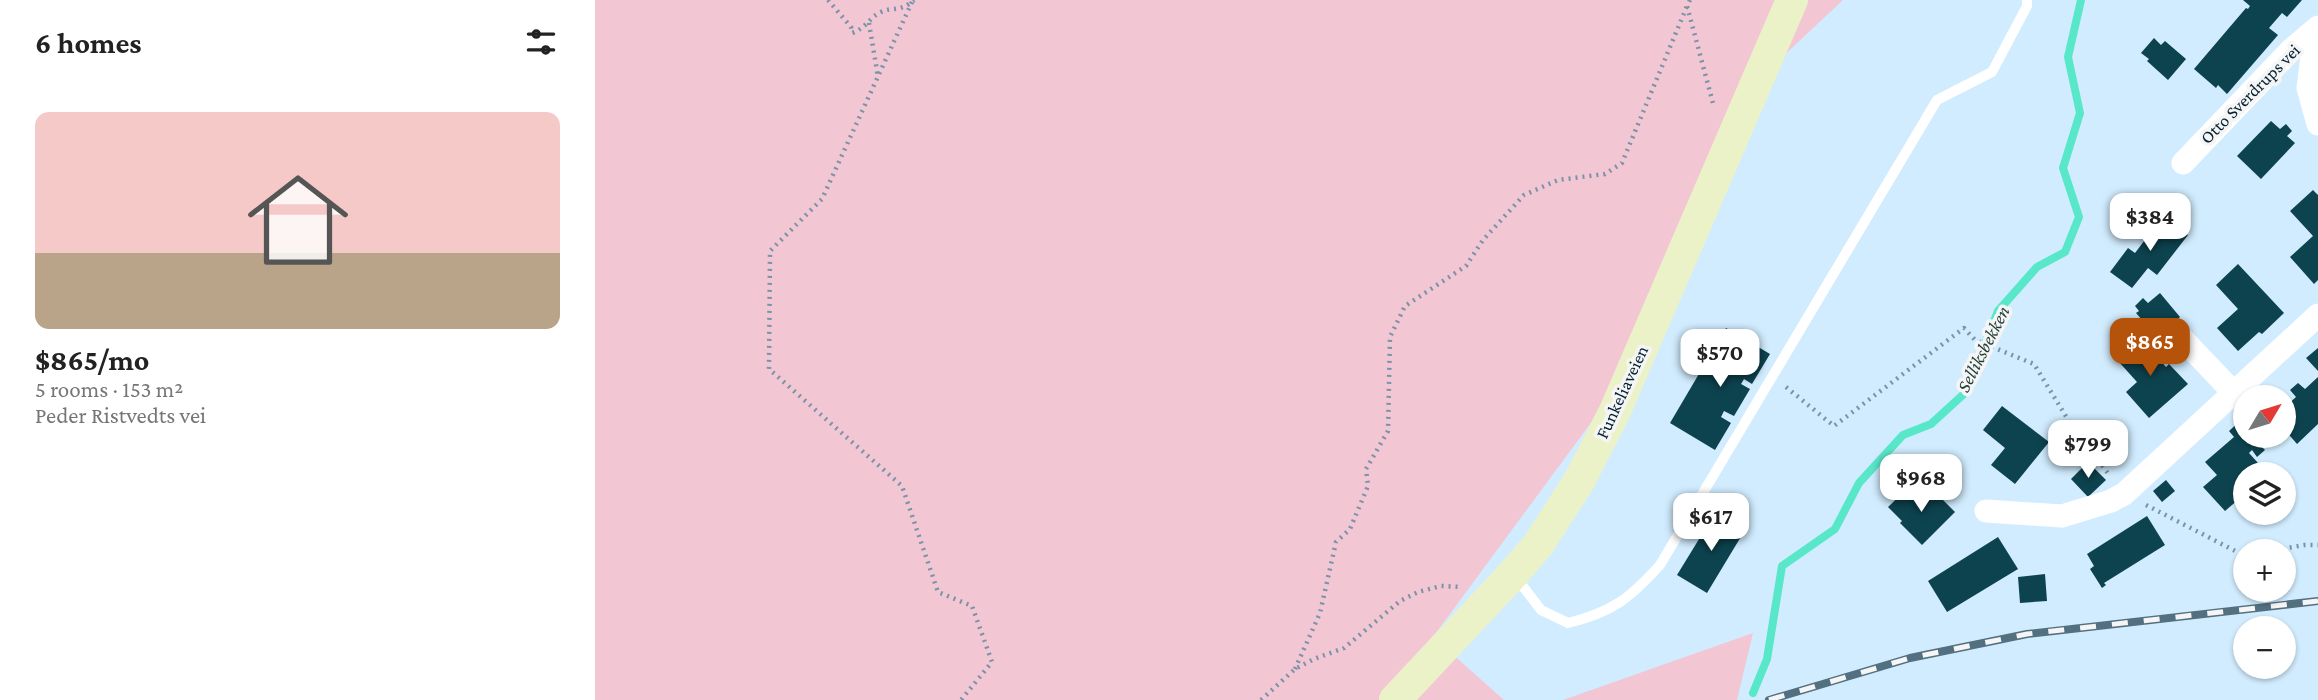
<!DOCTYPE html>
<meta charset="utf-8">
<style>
:root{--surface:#fff;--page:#f2f2f2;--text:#222;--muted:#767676;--accent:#b45309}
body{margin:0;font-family:"Crimson Pro",serif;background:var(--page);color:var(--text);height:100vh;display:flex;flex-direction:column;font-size:26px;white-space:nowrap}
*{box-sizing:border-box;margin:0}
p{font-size:23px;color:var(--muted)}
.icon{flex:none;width:38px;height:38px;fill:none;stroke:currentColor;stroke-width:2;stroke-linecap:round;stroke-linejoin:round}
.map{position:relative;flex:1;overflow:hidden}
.sheet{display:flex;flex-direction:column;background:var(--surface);width:595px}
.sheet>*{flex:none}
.needle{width:46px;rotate:52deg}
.tools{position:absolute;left:1638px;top:385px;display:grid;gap:14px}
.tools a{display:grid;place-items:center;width:63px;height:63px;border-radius:50%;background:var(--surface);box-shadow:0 2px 5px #0004;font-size:35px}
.price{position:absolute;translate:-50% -60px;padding:0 16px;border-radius:14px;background:#fff;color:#222;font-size:23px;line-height:46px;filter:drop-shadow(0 2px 4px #0008)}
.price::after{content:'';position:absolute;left:50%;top:42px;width:21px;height:16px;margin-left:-10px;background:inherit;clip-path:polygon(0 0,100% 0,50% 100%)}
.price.on{background:var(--accent);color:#fff}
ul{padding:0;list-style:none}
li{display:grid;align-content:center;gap:14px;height:371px;padding:0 35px}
li span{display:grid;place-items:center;height:217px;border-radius:14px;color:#555}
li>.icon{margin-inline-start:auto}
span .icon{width:126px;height:126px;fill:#fffc;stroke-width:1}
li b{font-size:30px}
h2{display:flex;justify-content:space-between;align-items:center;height:84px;padding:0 35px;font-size:30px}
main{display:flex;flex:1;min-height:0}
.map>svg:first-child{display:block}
.green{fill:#f3c6d4}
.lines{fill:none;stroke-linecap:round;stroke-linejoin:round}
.stream{stroke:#59e7ca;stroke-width:8}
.building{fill:#0d434f}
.path{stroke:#7894a6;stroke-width:4.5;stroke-dasharray:2 5;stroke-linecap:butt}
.lane{stroke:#fff;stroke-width:10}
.street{stroke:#fff;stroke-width:23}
.secondary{stroke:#ecf2c8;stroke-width:32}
.rail-casing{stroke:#537081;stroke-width:8}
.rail{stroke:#f5f5f5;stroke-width:5;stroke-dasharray:16;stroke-linecap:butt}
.labels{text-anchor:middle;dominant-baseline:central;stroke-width:7;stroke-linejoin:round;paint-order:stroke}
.street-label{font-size:18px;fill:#032132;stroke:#f5f5f5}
.water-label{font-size:19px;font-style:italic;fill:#1e3c35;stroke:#f5f5f5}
</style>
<main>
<section class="sheet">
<h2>6 homes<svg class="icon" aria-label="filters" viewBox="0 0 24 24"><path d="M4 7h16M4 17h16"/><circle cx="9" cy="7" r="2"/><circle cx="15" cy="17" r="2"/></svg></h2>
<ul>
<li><span style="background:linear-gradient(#f6c9c9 65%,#b9a48a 0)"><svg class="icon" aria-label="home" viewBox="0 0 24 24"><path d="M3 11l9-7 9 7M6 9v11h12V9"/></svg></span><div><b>$865/mo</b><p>5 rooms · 153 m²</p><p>Peder Ristvedts vei</p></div></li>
</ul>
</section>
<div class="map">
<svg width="1723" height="700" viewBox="0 0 1723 700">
<rect width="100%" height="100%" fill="#d1ecfe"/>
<path class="green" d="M0 0H1248L1153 89 1026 382 838 637 909 700H0Z
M1158 633 1142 700H968Z"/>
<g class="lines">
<path class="stream" d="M1158 693 1172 659 1187 566 1240 529 1264 483 1308 435 1336 424 1371 392 1403 311 1442 267 1470 252 1484 217 1468 168 1485 113 1473 57 1486 0"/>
</g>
<path class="building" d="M1648 0H1707L1692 17 1687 13 1674 28 1683 35 1632 94 1623 85 1621 88 1599 69 1651 8 1653 9 1655 6Z
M1559 38 1566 45 1570 41 1591 59 1573 80 1552 61 1554 59 1546 53Z
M1676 121 1685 129 1691 124 1697 131 1692 136 1700 143 1666 179 1642 156Z
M1718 190 1723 195V280L1719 284 1695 257 1718 236 1695 211Z
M1568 216 1593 235 1562 275 1553 268 1537 288 1515 272 1533 248 1540 253Z
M1643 264 1689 313 1667 334 1664 332 1643 351 1622 328 1643 309 1621 285Z
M1565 293 1585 317 1562 337 1541 313 1544 311 1540 306 1548 298 1553 303Z
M1131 328 1175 354 1157 384 1149 379 1146 384 1155 389 1139 416 1129 411 1126 417 1136 423 1120 450 1075 423Z
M1537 337 1545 343 1548 341 1571 367 1574 364 1593 384 1554 418 1531 392 1542 382 1524 362 1532 355 1525 347Z
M1723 348V371L1711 358Z
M1723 377V424L1702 444 1689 429V408L1701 397 1695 390 1703 383 1710 389Z
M1407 406 1454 442 1420 484 1396 465 1410 448 1388 430Z
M1647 419 1650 423V436H1662L1667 441 1664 444 1670 450 1662 457 1657 450 1654 453 1673 474H1650V500L1648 502 1644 499 1630 511 1608 487 1622 475 1610 462 1639 437 1634 431Z
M1493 462 1511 480 1493 497 1476 479Z
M1571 480 1580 491 1567 502 1558 491Z
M1314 487 1328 500 1338 490 1360 512 1327 545 1305 523 1307 521 1293 507Z
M1120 513 1150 530 1112 593 1082 575Z
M1552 516 1570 545 1509 583 1511 585 1507 588 1495 569 1499 566 1492 554Z
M1403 537 1423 569 1352 612 1333 581Z
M1450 574 1452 601 1425 603 1423 577Z"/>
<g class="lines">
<path class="path" d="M233 0 256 27 257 33C270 29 275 17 286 12 299 6 304 13 319 0
M1095 0 1092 6 1119 107
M317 2 227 199 175 251 174 369 307 486 343 592 377 606 397 662 366 700
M274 23 283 77
M1191 387 1239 426 1369 328 1380 340 1439 364 1475 423 1515 476
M1551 505 1650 556
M1674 551 1710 545H1723
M700 669 725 613 741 542 755 529 773 486 771 469 793 431 795 337 810 306 871 266 888 240 929 195 963 180 1010 174 1027 163 1092 6
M666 700 700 669 719 659 749 648 805 601 823 592 846 586 867 587"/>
<path class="lane" d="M920 576 946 610 973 623C1018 612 1035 598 1065 565L1342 100 1397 72 1432 6V0"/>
<path class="street" d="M1720 31 1713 88 1723 124
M1588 163 1697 49 1723 27
M1579 330 1639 393
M1391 511 1467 516 1516 501 1529 494 1723 315"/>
<path class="secondary" d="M800 700 918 574 943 545 984 481 1020 411 1197 0"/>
<defs>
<path id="rail" d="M1174 700 1315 658 1432 634 1723 601"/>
</defs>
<use href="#rail" class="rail-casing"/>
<use href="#rail" class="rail"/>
</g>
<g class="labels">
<g class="street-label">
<text transform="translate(1655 94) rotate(-45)">Otto Sverdrups vei</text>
<text transform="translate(1027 392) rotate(-65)">Funkeliaveien</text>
</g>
<g class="water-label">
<text transform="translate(1388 349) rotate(-63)">Selliksbekken</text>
</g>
</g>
</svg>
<div class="tools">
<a><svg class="needle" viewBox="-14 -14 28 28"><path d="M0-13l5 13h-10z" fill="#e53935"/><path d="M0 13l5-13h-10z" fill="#767676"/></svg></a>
<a><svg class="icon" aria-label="layers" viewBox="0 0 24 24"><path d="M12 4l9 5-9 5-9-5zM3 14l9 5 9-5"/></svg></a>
<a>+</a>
<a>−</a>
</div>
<b class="price" style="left:1555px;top:253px">$384</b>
<b class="price on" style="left:1555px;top:378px">$865</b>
<b class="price" style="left:1125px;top:389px">$570</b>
<b class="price" style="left:1493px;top:480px">$799</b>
<b class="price" style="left:1326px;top:514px">$968</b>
<b class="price" style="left:1116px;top:553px">$617</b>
</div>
</main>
